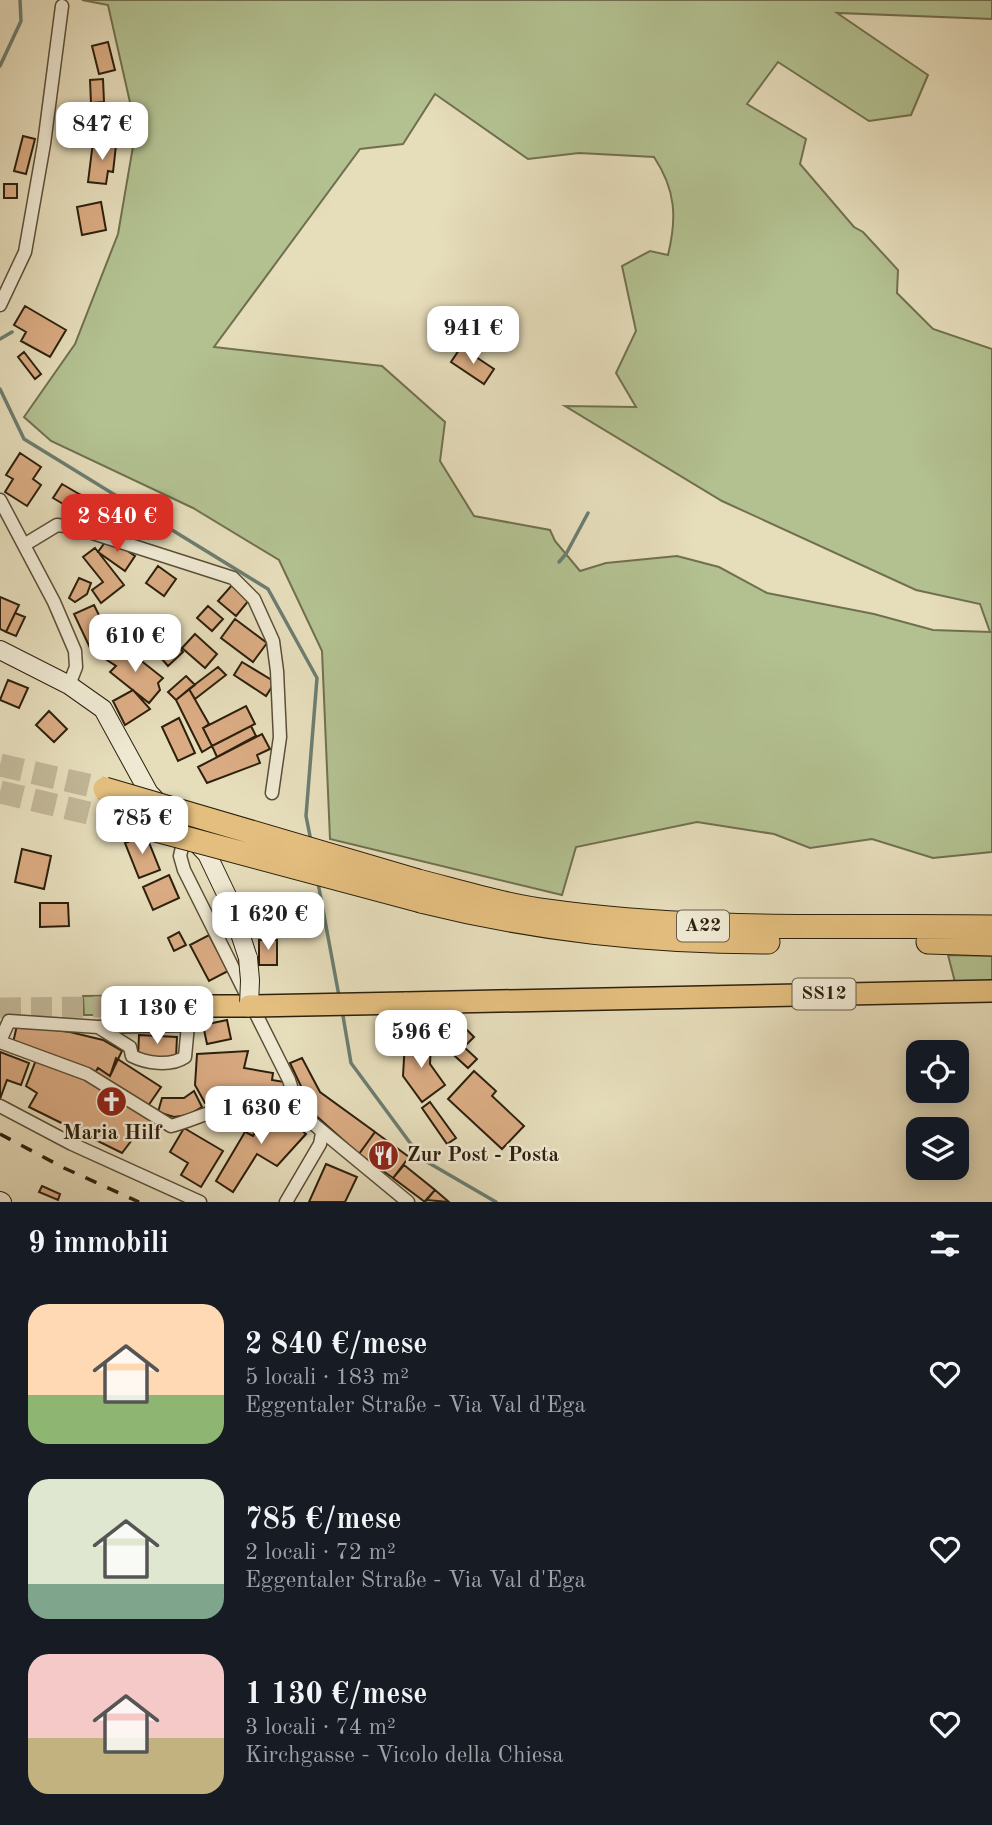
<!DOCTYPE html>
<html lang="it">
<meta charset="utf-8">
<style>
:root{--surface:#171b24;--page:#242831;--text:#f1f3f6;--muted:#9ea1a6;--accent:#d93025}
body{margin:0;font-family:"Old Standard TT",serif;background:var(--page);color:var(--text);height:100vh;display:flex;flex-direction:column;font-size:26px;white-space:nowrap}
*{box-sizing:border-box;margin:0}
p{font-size:23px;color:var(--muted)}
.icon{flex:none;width:38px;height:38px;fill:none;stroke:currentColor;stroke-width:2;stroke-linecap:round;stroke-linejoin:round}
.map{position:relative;height:1202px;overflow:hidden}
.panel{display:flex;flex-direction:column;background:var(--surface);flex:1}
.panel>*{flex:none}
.controls{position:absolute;left:906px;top:1040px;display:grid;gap:14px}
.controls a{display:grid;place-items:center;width:63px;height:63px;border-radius:14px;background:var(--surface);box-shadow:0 4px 18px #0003;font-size:35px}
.price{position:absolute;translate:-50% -60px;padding:0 16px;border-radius:14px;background:#fff;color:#222;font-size:23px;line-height:46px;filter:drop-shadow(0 2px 4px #0008)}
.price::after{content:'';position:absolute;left:50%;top:42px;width:21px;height:16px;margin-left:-10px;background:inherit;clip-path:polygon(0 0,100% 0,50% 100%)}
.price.active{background:var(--accent);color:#fff}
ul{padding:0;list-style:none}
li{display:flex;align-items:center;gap:21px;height:175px;padding:0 28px}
li span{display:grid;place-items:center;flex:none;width:196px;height:140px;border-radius:21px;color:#555}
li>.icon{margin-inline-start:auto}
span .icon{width:84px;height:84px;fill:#fffc;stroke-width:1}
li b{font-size:30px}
h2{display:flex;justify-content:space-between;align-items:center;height:84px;padding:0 28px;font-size:30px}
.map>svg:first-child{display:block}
.green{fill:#b3c191;stroke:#70704f;stroke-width:2;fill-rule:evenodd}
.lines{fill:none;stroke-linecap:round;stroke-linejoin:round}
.stream{stroke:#6c7d71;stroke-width:3.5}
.building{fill:#dbac83;stroke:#2d200d;stroke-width:2}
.primary-tunnel{stroke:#c1b798;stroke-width:21;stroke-dasharray:21 10;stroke-linecap:butt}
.highway-tunnel{stroke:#c1b798;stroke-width:23;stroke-dasharray:23 11;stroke-linecap:butt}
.street-casing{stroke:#5b4f38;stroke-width:15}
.secondary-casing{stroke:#2d200d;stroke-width:20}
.primary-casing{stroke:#2d200d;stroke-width:24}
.highway-casing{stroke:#2d200d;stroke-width:25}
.street{stroke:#efe9d3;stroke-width:12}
.secondary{stroke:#efe9d3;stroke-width:18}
.primary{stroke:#e3be7e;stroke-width:21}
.highway{stroke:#e3be7e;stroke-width:23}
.rail{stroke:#2d200d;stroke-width:3.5;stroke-dasharray:12 12;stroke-linecap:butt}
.secondary-bridge-casing{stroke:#2d200d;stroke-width:20;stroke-linecap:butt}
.primary-bridge-casing{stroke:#2d200d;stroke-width:24;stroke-linecap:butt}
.highway-bridge-casing{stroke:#2d200d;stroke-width:25;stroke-linecap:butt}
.secondary-bridge{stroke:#efe9d3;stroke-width:18}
.primary-bridge{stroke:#e3be7e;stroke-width:21}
.highway-bridge{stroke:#e3be7e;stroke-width:23}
.labels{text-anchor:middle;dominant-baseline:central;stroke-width:5;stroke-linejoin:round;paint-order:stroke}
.shield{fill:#efe9d3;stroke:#675c48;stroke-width:2}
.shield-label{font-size:19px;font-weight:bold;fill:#2d200d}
.poi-label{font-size:21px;font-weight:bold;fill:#2d200d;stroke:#efe9d3}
</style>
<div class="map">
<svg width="992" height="1202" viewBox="0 0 992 1202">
<rect width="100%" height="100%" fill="#e6ddbb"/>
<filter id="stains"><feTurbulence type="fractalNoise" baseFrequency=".00286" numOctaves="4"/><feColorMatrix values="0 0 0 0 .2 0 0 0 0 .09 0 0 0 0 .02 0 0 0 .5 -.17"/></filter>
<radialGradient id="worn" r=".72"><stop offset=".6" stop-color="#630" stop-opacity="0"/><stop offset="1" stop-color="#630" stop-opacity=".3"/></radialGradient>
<path class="green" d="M82 0H992V19L837 13 928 75 911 115 869 121 778 62 747 104 806 139 800 164 854 227 863 232 898 270 897 293 933 329 992 349V852L933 858 872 839 810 848 774 834 697 822 576 847 562 895 330 839 322 651 279 560 193 508 51 441 24 417 75 344 118 234 136 129 108 5ZM435 94 528 159 579 153 654 157C676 190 677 218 668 255L650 251 622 266 636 331 616 373 636 407 565 406 722 501 916 590 980 604 990 632 933 630 874 614 767 593 719 567 677 556 606 563 580 571 555 541 550 530 474 516 440 461 445 422 382 366 214 347 360 149 403 144Z
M948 955 992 956V982H955Z
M180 995 179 1015H84L83 996Z"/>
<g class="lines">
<path class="stream" d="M0 66 21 21 20 0
M0 339 12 332
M0 389 24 439 268 589 317 678 306 816 311 841
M559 562 566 554 588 513
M318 883 339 996
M342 1010 351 1063 422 1159 496 1202"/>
</g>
<path class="building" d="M108 42 115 70 99 74 92 46Z
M103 79 104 102 91 103 90 80Z
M23 136 35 139 26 174 14 171Z
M93 142 116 145 113 172 108 171 106 184 88 182Z
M4 184H17V198H4Z
M101 202 106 230 82 235 77 207Z
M25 306 66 330 50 357 21 341 26 332 14 325Z
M461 347 494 369 484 384 451 362Z
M24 352 41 374 35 379 18 357Z
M20 453 41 467 33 479 41 485 27 506 5 492 13 479 6 475Z
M62 484 79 494 70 508 53 498Z
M79 494 145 525 141 539 91 522 92 515 72 504Z
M108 538 135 556 125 571 98 552Z
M95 548 124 585 101 603 92 590 103 582 83 557Z
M158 566 176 579 164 596 146 583Z
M79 578 91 583 87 594 75 602 69 598Z
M232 585 250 599 236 616 218 601Z
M0 597 19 605 6 632 0 629Z
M94 605 111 640 91 650 74 614Z
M208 606 223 619 212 631 197 618Z
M15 613 25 617 16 636 6 632Z
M235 619 267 643 253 662 221 638Z
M195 634 217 654 205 668 182 648Z
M169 636 183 652 168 666 154 650Z
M120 644 163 678 158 683 160 690 149 703 110 672 116 666 107 660Z
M242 662 275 682 266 696 234 675Z
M218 667 226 675 195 699 189 689Z
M186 676 195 685 176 700 168 692Z
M8 680 28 688 19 708 0 700Z
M189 689 209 724 203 728 212 746 202 752 176 700Z
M133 690 150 709 125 725 113 701Z
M246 706 255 724 212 746 203 728Z
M49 711 67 729 54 742 36 725Z
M179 718 195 753 178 761 162 727Z
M251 726 256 736 217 757 212 746Z
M262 734 270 749 257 755 260 763 207 783 198 767Z
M146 835 160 870 139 878 125 843Z
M22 849 51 856 44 889 15 882Z
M169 875 179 898 153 910 143 887Z
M40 903H68L69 926 40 927Z
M179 932 186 945 174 951 168 938Z
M209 935 228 971 209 981 190 945Z
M259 940H277V965H259Z
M227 1020 231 1039 207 1044 203 1025Z
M17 1025 70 1032 103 1040 122 1051 110 1076 98 1068 94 1074 13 1043Z
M465 1028 474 1037 464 1047 477 1059 468 1068 446 1048Z
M139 1035 177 1037 176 1058 138 1056Z
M405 1041 431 1043 430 1064 445 1085 422 1102 403 1076Z
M248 1051 244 1068 273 1073 272 1080 290 1083 285 1108 244 1098 205 1103 195 1085 197 1054Z
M0 1052 29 1063 21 1085 7 1080 0 1099Z
M116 1058 161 1087 148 1106 94 1074 98 1068 110 1076Z
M302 1058 320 1092 375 1132 359 1154 314 1114 290 1063Z
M36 1060 84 1075 104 1088 97 1099 119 1114 126 1103 153 1121 145 1133 138 1132 122 1153 29 1107 37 1093 26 1086Z
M474 1071 496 1091 492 1096 524 1126 502 1149 448 1099Z
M104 1088 126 1103 119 1114 97 1099Z
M194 1091 202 1107 188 1115 174 1117 158 1112 162 1098H184Z
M430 1102 456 1138 447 1144 422 1108Z
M258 1110 282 1114 306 1134 277 1166 257 1154 233 1192 216 1181Z
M258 1110 264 1117 253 1136 243 1131Z
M184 1128 223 1151 201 1187 181 1175 188 1163 170 1152Z
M375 1132 409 1157 393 1178 359 1154Z
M326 1164 357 1177 345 1202H309Z
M404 1165 435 1190 425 1202 393 1178Z
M42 1186 60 1194 58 1200 39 1192Z
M435 1190 449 1202 426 1200Z"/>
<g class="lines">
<path class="primary-tunnel" d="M0 1008 194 1006"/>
<path class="highway-tunnel" d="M0 765 105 789
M0 792 118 820"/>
<defs>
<path id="street" d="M0 305 25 252 44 144 62 6
M0 500 54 602 75 651 76 667 69 685
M24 545 57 525 74 527 233 578 254 599 273 641 277 671 280 737 272 793
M185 834 180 856 184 870 289 1080 299 1112 408 1202
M0 1041 9 1021 98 1027 188 1025 185 1057C170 1067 146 1063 132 1056L130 1047 98 1027
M0 1042 87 1074 171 1126C198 1119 222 1104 250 1105 267 1105 283 1111 299 1112
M0 1106 72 1144 200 1202
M286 1202 320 1144 322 1133"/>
<path id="secondary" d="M0 650 69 685 103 709 149 793 207 854 229 900 248 958
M0 1201 2 1202"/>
<path id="primary" d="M405 1003 992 991
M194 1006H249"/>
<path id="highway" d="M418 881C461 892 503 905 547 911 695 932 843 925 992 927
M421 901C538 930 648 942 768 942
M928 942 992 944"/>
</defs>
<use href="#street" class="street-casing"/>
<use href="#secondary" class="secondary-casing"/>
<use href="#primary" class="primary-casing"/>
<use href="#highway" class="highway-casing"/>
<use href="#street" class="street"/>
<use href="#secondary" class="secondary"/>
<use href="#primary" class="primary"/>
<use href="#highway" class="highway"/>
<path class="rail" d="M0 1134 64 1168 139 1202"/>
<defs>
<path id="secondary-bridge" d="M248 958 250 980 249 1006"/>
<path id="primary-bridge" d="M249 1006 405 1003"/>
<path id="highway-bridge" d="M105 789 418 881
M118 820 421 901"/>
</defs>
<use href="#secondary-bridge" class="secondary-bridge-casing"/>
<use href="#primary-bridge" class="primary-bridge-casing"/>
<use href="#highway-bridge" class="highway-bridge-casing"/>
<use href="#secondary-bridge" class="secondary-bridge"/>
<use href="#primary-bridge" class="primary-bridge"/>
<use href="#highway-bridge" class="highway-bridge"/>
</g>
<defs>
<symbol id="church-disc" viewBox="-11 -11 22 22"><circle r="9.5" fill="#8f2418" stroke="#efe9d3"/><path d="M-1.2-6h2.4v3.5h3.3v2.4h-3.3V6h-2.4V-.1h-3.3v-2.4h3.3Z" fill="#fff"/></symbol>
<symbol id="restaurant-disc" viewBox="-11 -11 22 22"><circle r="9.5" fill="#8f2418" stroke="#efe9d3"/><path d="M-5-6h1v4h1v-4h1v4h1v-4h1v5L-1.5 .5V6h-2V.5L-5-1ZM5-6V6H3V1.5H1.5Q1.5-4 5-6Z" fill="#fff"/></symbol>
</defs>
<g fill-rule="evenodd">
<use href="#church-disc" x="94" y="1084" width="35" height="35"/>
<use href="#restaurant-disc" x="366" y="1138" width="35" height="35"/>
</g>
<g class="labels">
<g class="shield">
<rect x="677" y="910.5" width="52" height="31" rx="5"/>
<rect x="792.5" y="978.5" width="63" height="31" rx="5"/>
</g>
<g class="shield-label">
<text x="703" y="926">A22</text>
<text x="824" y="994">SS12</text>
</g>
<g class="poi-label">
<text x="112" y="1133">Maria Hilf</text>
<text x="407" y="1155" text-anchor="start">Zur Post - Posta</text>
</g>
</g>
<rect width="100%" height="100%" filter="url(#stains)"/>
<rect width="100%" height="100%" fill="url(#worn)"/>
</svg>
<div class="controls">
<a><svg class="icon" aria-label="locate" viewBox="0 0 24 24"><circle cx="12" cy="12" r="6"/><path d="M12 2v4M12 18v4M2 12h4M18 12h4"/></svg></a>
<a><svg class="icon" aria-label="layers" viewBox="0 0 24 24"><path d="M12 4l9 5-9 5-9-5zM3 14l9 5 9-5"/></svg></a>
</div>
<b class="price" style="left:102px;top:162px">847 €</b>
<b class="price" style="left:473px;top:366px">941 €</b>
<b class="price active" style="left:117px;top:554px">2 840 €</b>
<b class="price" style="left:135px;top:674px">610 €</b>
<b class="price" style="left:142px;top:856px">785 €</b>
<b class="price" style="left:268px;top:952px">1 620 €</b>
<b class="price" style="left:157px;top:1046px">1 130 €</b>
<b class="price" style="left:421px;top:1070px">596 €</b>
<b class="price" style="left:261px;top:1146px">1 630 €</b>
</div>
<section class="panel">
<h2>9 immobili<svg class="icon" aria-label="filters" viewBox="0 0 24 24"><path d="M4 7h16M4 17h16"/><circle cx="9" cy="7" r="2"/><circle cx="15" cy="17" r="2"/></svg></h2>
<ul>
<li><span style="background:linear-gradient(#ffd9b3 65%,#8fb573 0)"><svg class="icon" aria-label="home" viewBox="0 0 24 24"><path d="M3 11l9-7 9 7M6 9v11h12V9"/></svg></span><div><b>2 840 €/mese</b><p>5 locali · 183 m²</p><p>Eggentaler Straße - Via Val d'Ega</p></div><svg class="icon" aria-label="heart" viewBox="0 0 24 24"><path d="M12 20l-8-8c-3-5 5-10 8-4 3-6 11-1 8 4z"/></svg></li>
<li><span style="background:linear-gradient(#dfe7d0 75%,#7fa58c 0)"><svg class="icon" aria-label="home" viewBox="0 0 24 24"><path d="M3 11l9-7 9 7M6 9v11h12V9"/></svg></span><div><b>785 €/mese</b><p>2 locali · 72 m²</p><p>Eggentaler Straße - Via Val d'Ega</p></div><svg class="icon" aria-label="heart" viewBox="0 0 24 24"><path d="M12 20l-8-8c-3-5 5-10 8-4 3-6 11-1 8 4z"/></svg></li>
<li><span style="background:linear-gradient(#f6c9c9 60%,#c2b280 0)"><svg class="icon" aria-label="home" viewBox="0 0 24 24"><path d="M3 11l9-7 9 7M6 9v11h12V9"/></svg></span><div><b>1 130 €/mese</b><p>3 locali · 74 m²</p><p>Kirchgasse - Vicolo della Chiesa</p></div><svg class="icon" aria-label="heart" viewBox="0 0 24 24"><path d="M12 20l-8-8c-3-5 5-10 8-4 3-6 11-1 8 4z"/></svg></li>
</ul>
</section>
